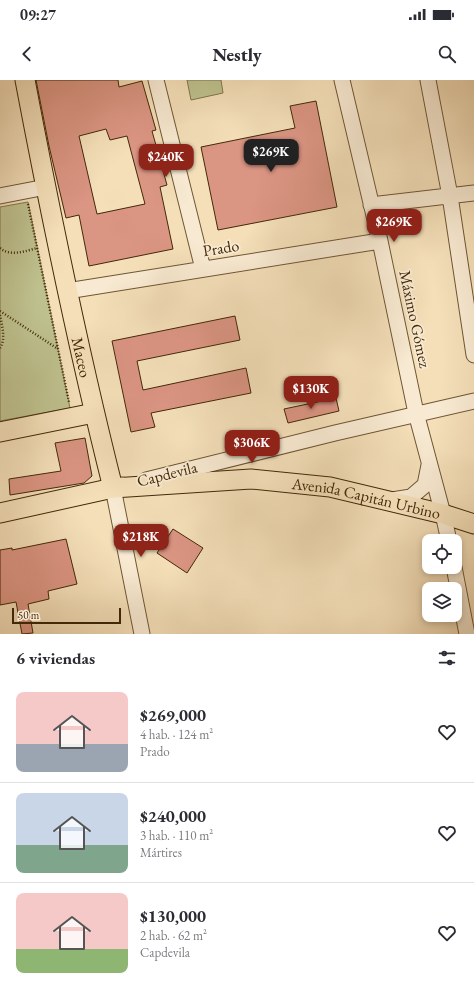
<!DOCTYPE html>
<html lang="es">
<meta charset="utf-8">
<style>
:root{--surface:#fff;--page:#f2f2f3;--text:#2b2b33;--muted:#7c7c81;--line:#e1e1e2;--accent:#8f2418}
body{margin:0;font-family:"EB Garamond",serif;background:var(--page);color:var(--text);height:100vh;display:flex;flex-direction:column;font-size:15px;white-space:nowrap}
*{box-sizing:border-box;margin:0}
p{font-size:13px;color:var(--muted)}
.icon{flex:none;width:22px;height:22px;fill:none;stroke:currentColor;stroke-width:2;stroke-linecap:round;stroke-linejoin:round}
.map{position:relative;height:554px;overflow:hidden}
.sheet{display:flex;flex-direction:column;background:var(--surface);flex:1}
.sheet>*{flex:none}
.tools{position:absolute;left:422px;top:454px;display:grid;gap:8px}
.tools a{display:grid;place-items:center;width:40px;height:40px;border-radius:8px;background:var(--surface);box-shadow:0 2px 6px #0003;font-size:20px}
.scale{position:absolute;left:12px;bottom:10px;width:109px;box-sizing:border-box;padding-left:4px;border:2px solid #432908;border-top:0;font-size:11px;line-height:14px;white-space:nowrap;color:#432908;-webkit-text-stroke:3px #f8ead2;paint-order:stroke}
.price{position:absolute;translate:-50% -34px;padding:0 9px;border-radius:8px;background:var(--accent);color:#fff;font-size:13px;line-height:26px;filter:drop-shadow(0 1px 2px #0008)}
.price::after{content:'';position:absolute;left:50%;top:24px;width:12px;height:9px;margin-left:-6px;background:inherit;clip-path:polygon(0 0,100% 0,50% 100%)}
.price.current{background:#222;color:#fff}
ul{padding:0;list-style:none}
li{display:flex;align-items:center;gap:12px;height:100px;padding:0 16px}
li+li{border-top:1px solid var(--line)}
li span{display:grid;place-items:center;flex:none;width:112px;height:80px;border-radius:8px;color:#555}
li>.icon{margin-inline-start:auto}
span .icon{width:48px;height:48px;fill:#fffc;stroke-width:1}
li b{font-size:17px}
h2{display:flex;justify-content:space-between;align-items:center;height:48px;padding:0 16px;font-size:17px}
.status{display:flex;justify-content:space-between;align-items:center;height:28px;padding:0 20px;background:var(--surface);direction:ltr}
.status svg{height:11px;fill:currentColor}
header{display:flex;justify-content:space-between;align-items:center;height:52px;padding:0 16px;background:var(--surface);font-size:18px;font-weight:800}
.map>svg:first-child{display:block}
.green{fill:#bec18e;stroke:#80754b}
.building{fill:#db9583;stroke:#432908;fill-rule:evenodd}
.lines{fill:none;stroke-linecap:round;stroke-linejoin:round}
.minor-casing{stroke:#6f5634;stroke-width:17}
.major-casing{stroke:#432908;stroke-width:21}
.path{stroke:#432908;stroke-width:2.5;stroke-dasharray:1 2;stroke-linecap:butt}
.minor{stroke:#f8ead2;stroke-width:15}
.major{stroke:#f4dfb9;stroke-width:19}
.labels{text-anchor:middle;dominant-baseline:central;stroke-width:3.5;stroke-linejoin:round;paint-order:stroke}
.street-label{font-size:16px;fill:#432908;stroke:#f8ead2}
</style>
<div class="status"><b>09:27</b><svg viewBox="0 0 49 12"><path d="M0 12V9h3v3zM5 12V6h3v6zM10 12V3h3v9zM15 12V0h3v12zM26 1h20v11H26zM47 4h2v5h-2z"/></svg></div>
<header><svg class="icon" aria-label="back" viewBox="0 0 24 24"><path d="M15 5l-7 7 7 7"/></svg>Nestly<svg class="icon" aria-label="search" viewBox="0 0 24 24"><circle cx="10" cy="10" r="6"/><path d="M15 15l6 6"/></svg></header>
<div class="map">
<svg width="474" height="554" viewBox="0 0 474 554">
<rect width="100%" height="100%" fill="#f4dfb9"/>
<filter id="stains"><feTurbulence type="fractalNoise" baseFrequency=".005" numOctaves="4"/><feColorMatrix values="0 0 0 0 .2 0 0 0 0 .09 0 0 0 0 .02 0 0 0 .5 -.17"/></filter>
<radialGradient id="worn" r=".72"><stop offset=".6" stop-color="#630" stop-opacity="0"/><stop offset="1" stop-color="#630" stop-opacity=".3"/></radialGradient>
<path class="green" d="M187 0H221L223 13 191 20Z
M28 122 70 328 0 341V127Z"/>
<path class="building" d="M36 0H118L119 7 142 1 156 50 152 51 167 105 160 107 173 169 89 186 79 135 66 138 49 66ZM106 49 110 60 127 56 145 124 97 134 79 56Z
M316 21 337 127 218 150 201 67 295 48 290 26Z
M235 236 240 260 137 281 143 310 246 288 251 313 151 333 155 347 131 352 112 261Z
M336 318 339 331 288 343 284 329Z
M85 358 92 396 84 403 10 415 9 399 61 391 55 363Z
M173 449 203 468 187 493 157 473Z
M66 459 77 504 48 511 49 519 28 524 33 553 22 554 16 522 0 525V470L12 468V470Z"/>
<g class="lines">
<defs>
<path id="minor" d="M156 0 203 189
M342 0 380 161 416 333 443 434 449 461
M428 0 450 116 474 275
M0 116 46 107
M371 125 474 113
M67 211 380 161
M146 400 335 353 474 321
M122 405 113 408 142 554
M392 420 411 417 425 405 429 385
M454 487 467 554"/>
<g id="major">
<path id="s1" d="M25 0C51 137 79 273 113 408"/>
<path d="M0 352 94 333"/>
<path id="s2" d="M0 433 113 408 251 399 330 407 443 434 474 444"/>
</g>
</defs>
<use href="#minor" class="minor-casing"/>
<use href="#major" class="major-casing"/>
<path class="path" d="M28 124 69 322
M0 168C10 177 26 171 37 168
M0 231 58 269
M0 235C2 246 6 259 0 268"/>
<use href="#minor" class="minor"/>
<use href="#major" class="major"/>
</g>
<g class="labels">
<g class="street-label">
<text transform="translate(221 168) rotate(-9)">Prado</text>
<text transform="translate(415 239) rotate(78)">Máximo Gómez</text>
<text stroke="none"><textPath href="#s1" startOffset="283">Maceo</textPath></text>
<text transform="translate(167 394) rotate(-14)">Capdevila</text>
<text stroke="none"><textPath href="#s2" startOffset="371">Avenida Capitán Urbino</textPath></text>
</g>
</g>
<rect width="100%" height="100%" filter="url(#stains)"/>
<rect width="100%" height="100%" fill="url(#worn)"/>
</svg>
<div class="tools">
<a><svg class="icon" aria-label="locate" viewBox="0 0 24 24"><circle cx="12" cy="12" r="6"/><path d="M12 2v4M12 18v4M2 12h4M18 12h4"/></svg></a>
<a><svg class="icon" aria-label="layers" viewBox="0 0 24 24"><path d="M12 4l9 5-9 5-9-5zM3 14l9 5 9-5"/></svg></a>
</div>
<div class="scale">50 m</div>
<b class="price current" style="left:271px;top:93px">$269K</b>
<b class="price" style="left:166px;top:98px">$240K</b>
<b class="price" style="left:394px;top:163px">$269K</b>
<b class="price" style="left:311px;top:330px">$130K</b>
<b class="price" style="left:252px;top:384px">$306K</b>
<b class="price" style="left:141px;top:478px">$218K</b>
</div>
<section class="sheet">
<h2>6 viviendas<svg class="icon" aria-label="filters" viewBox="0 0 24 24"><path d="M4 7h16M4 17h16"/><circle cx="9" cy="7" r="2"/><circle cx="15" cy="17" r="2"/></svg></h2>
<ul>
<li><span style="background:linear-gradient(#f6c9c9 65%,#9aa5b1 0)"><svg class="icon" aria-label="home" viewBox="0 0 24 24"><path d="M3 11l9-7 9 7M6 9v11h12V9"/></svg></span><div><b>$269,000</b><p>4 hab. · 124 m²</p><p>Prado</p></div><svg class="icon" aria-label="heart" viewBox="0 0 24 24"><path d="M12 20l-8-8c-3-5 5-10 8-4 3-6 11-1 8 4z"/></svg></li>
<li><span style="background:linear-gradient(#c9d6e8 65%,#7fa58c 0)"><svg class="icon" aria-label="home" viewBox="0 0 24 24"><path d="M3 11l9-7 9 7M6 9v11h12V9"/></svg></span><div><b>$240,000</b><p>3 hab. · 110 m²</p><p>Mártires</p></div><svg class="icon" aria-label="heart" viewBox="0 0 24 24"><path d="M12 20l-8-8c-3-5 5-10 8-4 3-6 11-1 8 4z"/></svg></li>
<li><span style="background:linear-gradient(#f6c9c9 70%,#8fb573 0)"><svg class="icon" aria-label="home" viewBox="0 0 24 24"><path d="M3 11l9-7 9 7M6 9v11h12V9"/></svg></span><div><b>$130,000</b><p>2 hab. · 62 m²</p><p>Capdevila</p></div><svg class="icon" aria-label="heart" viewBox="0 0 24 24"><path d="M12 20l-8-8c-3-5 5-10 8-4 3-6 11-1 8 4z"/></svg></li>
</ul>
</section>
